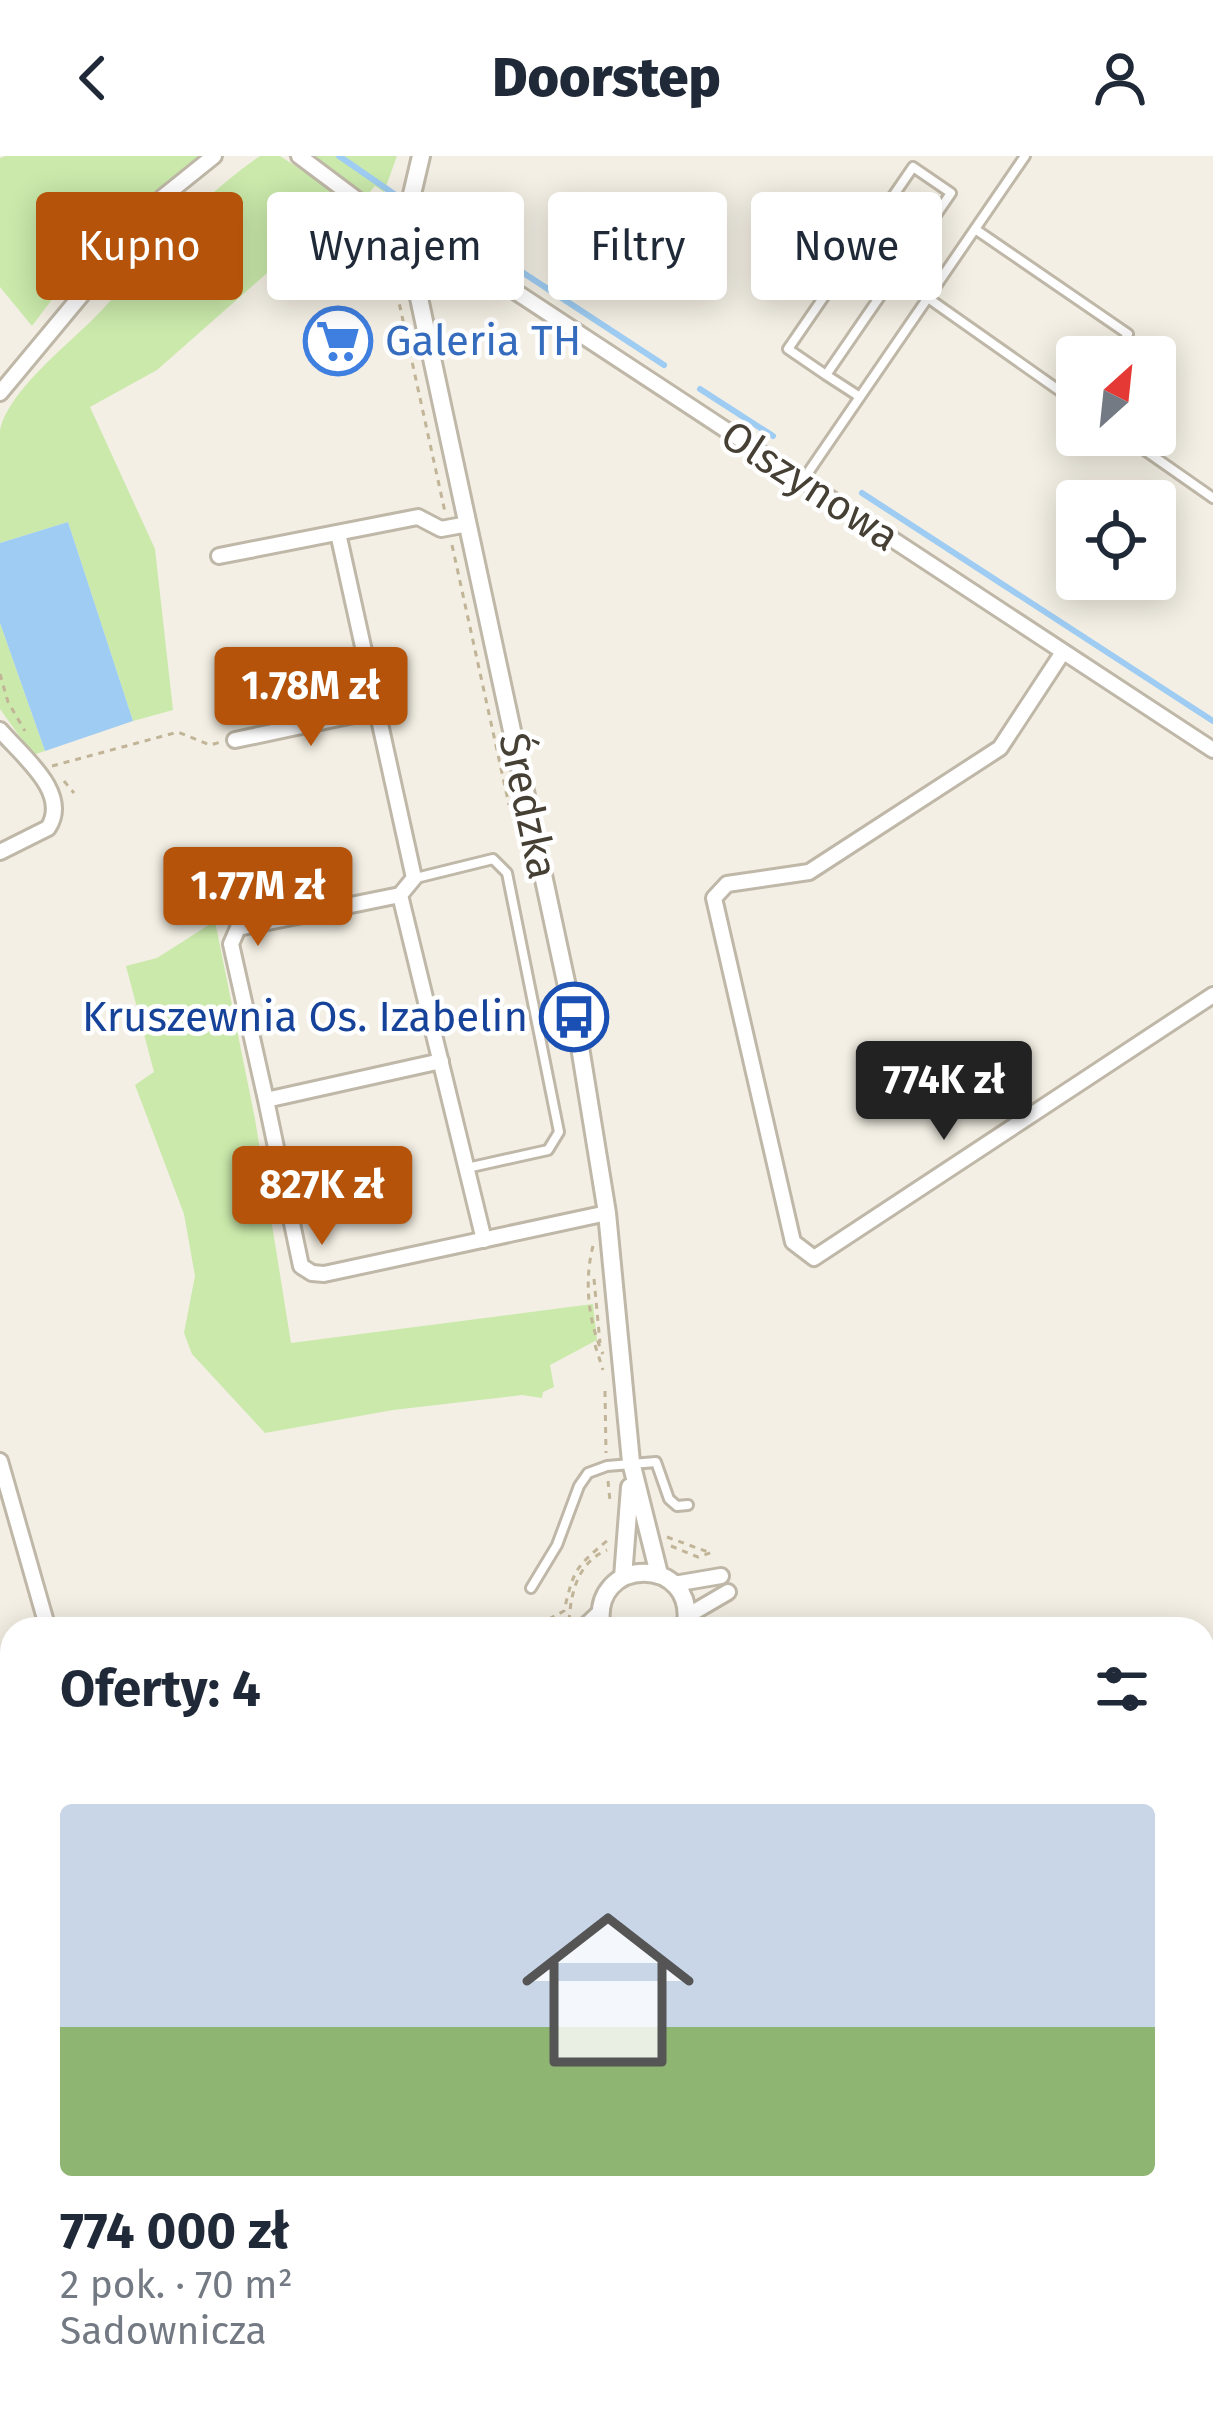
<!DOCTYPE html>
<html lang="pl">
<meta charset="utf-8">
<style>
:root{--surface:#fff;--page:#f6f6f7;--text:#1f2937;--muted:#747a83;--line:#e0e1e3;--accent:#b45309}
body{margin:0;font-family:"Fira Sans",sans-serif;background:var(--page);color:var(--text);height:100vh;display:flex;flex-direction:column;font-size:45px;white-space:nowrap}
*{box-sizing:border-box;margin:0}
p{font-size:39px;color:var(--muted)}
.icon{flex:none;width:66px;height:66px;fill:none;stroke:currentColor;stroke-width:2;stroke-linecap:round;stroke-linejoin:round}
.map{position:relative;flex:1;overflow:hidden}
.side{position:absolute;left:0px;top:1461px;width:1215px;height:807px;display:flex;flex-direction:column;background:var(--surface);border-radius:36px 36px 0 0;box-shadow:0 6px 30px #0003}
.side>*{flex:none}
.top-card{position:absolute;left:36px;top:36px;width:1143px;height:108px;display:flex;gap:24px}
.needle{width:78px;rotate:27deg}
.fabs{position:absolute;left:1056px;top:180px;display:grid;gap:24px}
.fabs a{display:grid;place-items:center;width:120px;height:120px;border-radius:12px;background:var(--surface);box-shadow:0 6px 30px #0003;font-size:60px}
.price{position:absolute;translate:-50% -102px;padding:0 27px;border-radius:12px;background:var(--accent);color:#fff;font-size:39px;line-height:78px;filter:drop-shadow(0 3px 6px #0008)}
.price::after{content:'';position:absolute;left:50%;top:72px;width:36px;height:27px;margin-left:-18px;background:inherit;clip-path:polygon(0 0,100% 0,50% 100%)}
.price.active{background:#222;color:#fff}
ul{padding:0;list-style:none}
li{display:grid;align-content:center;gap:24px;height:636px;padding:0 60px}
li+li{border-top:3px solid var(--line)}
li span{display:grid;place-items:center;height:372px;border-radius:12px;color:#555}
li>.icon{margin-inline-start:auto}
span .icon{width:216px;height:216px;fill:#fffc;stroke-width:1}
li b{font-size:51px}
h2{display:flex;justify-content:space-between;align-items:center;height:144px;padding:0 60px;font-size:51px}
.chip{padding:0 42px;border-radius:12px;background:var(--surface);box-shadow:0 6px 30px #0003;font-size:42px;line-height:108px}
.chip.active{background:var(--accent);color:#fff}
header{display:flex;justify-content:space-between;align-items:center;height:156px;padding:0 60px;background:var(--surface);font-size:54px;font-weight:800}
.map>svg:first-child{display:block}
.green{fill:#cae9ab}
.water{fill:#9eccf2}
.lines{fill:none;stroke-linecap:round;stroke-linejoin:round}
.stream{stroke:#9eccf2;stroke-width:6}
.service-casing{stroke:#bfb7a7;stroke-width:14}
.minor-casing{stroke:#bfb7a7;stroke-width:20}
.tertiary-casing{stroke:#bfb7a7;stroke-width:22}
.path{stroke:#c1b497;stroke-width:3;stroke-dasharray:6 6;stroke-linecap:butt}
.service{stroke:#fff;stroke-width:8}
.minor{stroke:#fff;stroke-width:14}
.tertiary{stroke:#fff;stroke-width:16}
.labels{text-anchor:middle;dominant-baseline:central;stroke-width:9;stroke-linejoin:round;paint-order:stroke}
.shop-label{font-size:42px;fill:#366cbe;stroke:#fff;text-anchor:start}
.street-label{font-size:42px;fill:#453f34;stroke:#fff}
.transit-label{font-size:42px;fill:#164399;stroke:#fff;text-anchor:end}
</style>
<header><svg class="icon" aria-label="back" viewBox="0 0 24 24"><path d="M15 5l-7 7 7 7"/></svg>Doorstep<svg class="icon" aria-label="person" viewBox="0 0 24 24"><circle cx="12" cy="8" r="4"/><path d="M4 21q1-7 8-7t8 7"/></svg></header>
<div class="map">
<svg width="1213" height="2267" viewBox="0 0 1213 2267">
<rect width="100%" height="100%" fill="#f3efe4"/>
<path class="green" d="M6 0H201C134 50 81 103 32 170L0 131V2Z
M260 0H280L349 45 157 214 90 251 155 393 173 554 133 565 68 366 0 387C0 351 0 310 0 275 7 235 73 185 101 155 152 99 197 43 260 0Z
M297 0H397L384 36 375 30 363 44Z
M0 467 45 595 33 599 0 553Z
M215 765 255 963 291 1187 593 1148 597 1184 550 1209 554 1231 543 1236 542 1242 522 1239 393 1254 265 1277 192 1198 184 1177 195 1120 184 1058 135 929 154 916 126 810 157 802Z
M12 1880V1935L8 1938 0 1931V1891Z"/>
<path class="water" d="M68 366 133 565 45 595 0 467V387Z"/>
<g class="lines">
<path class="stream" d="M339 0 397 40
M441 63 664 209
M700 233 773 280
M862 337 1213 565"/>
<defs>
<path id="service" d="M913 11 951 37 826 219 788 193Z
M975 73 1128 178 1113 201
M928 142 1077 247
M826 219 860 241
M1123 279 1213 342
M803 324 1025 0
M416 722 493 703 507 717 559 976 548 994 467 1012
M531 1432 557 1389 579 1330 588 1317 607 1310 656 1306 669 1343 677 1350 688 1349
M0 1871 12 1860"/>
<path id="minor" d="M299 0 363 48 475 109 1213 594
M0 237 163 41 214 0
M219 400 418 361 441 373 468 368
M1063 496 1000 592 809 716 727 728 714 742 793 1086 814 1102 1213 839
M0 574C22 600 71 637 48 672L0 696
M235 584 377 554
M400 739 484 1084
M441 905 266 944 301 1110 312 1117 324 1118 607 1057
M266 944 231 788 238 772 400 739 414 722 338 377
M0 1305 48 1473
M674 1428 721 1420
M687 1460 728 1436
M582 1473 600 1456
M0 1563 12 1557
M0 1809 12 1822
M0 2085 12 2074"/>
<path id="tertiary" d="M421 0 405 68 410 100 580 891 607 1057 631 1306 659 1418
M623 1421 630 1331
M602 1473C587 1398 701 1398 685 1473
M716 2256 718 2267"/>
</defs>
<use href="#service" class="service-casing"/>
<use href="#minor" class="minor-casing"/>
<use href="#tertiary" class="tertiary-casing"/>
<path class="path" d="M384 78 445 356
M452 389 509 649
M0 518 8 546 25 575
M52 610 178 576 210 589 221 586
M64 625 74 637
M593 1090C584 1124 588 1166 603 1198
M594 1123 600 1187
M595 1189 603 1214
M605 1235 606 1297
M608 1325 610 1345
M667 1381 708 1396
M671 1390 698 1401 713 1396
M549 1463 564 1455C574 1412 576 1411 608 1384
M569 1465C571 1436 578 1406 607 1394
M558 1469 560 1473
M550 1470 565 1463
M686 2256 688 2267
M691 2256 692 2267"/>
<use href="#service" class="service"/>
<use href="#minor" class="minor"/>
<use href="#tertiary" class="tertiary"/>
</g>
<defs>
<symbol id="supermarket-ring" viewBox="-11 -11 22 22"><circle r="9.5" fill="#fff" stroke="#3f7fe0" stroke-width="1.5"/><path d="M-6-5.5h2.5l.6 2H6L4.5 2H-2.5L-4.4-4H-6ZM-1.5 3.2a1.3 1.3 0 1 0 .1 0ZM3 3.2a1.3 1.3 0 1 0 .1 0Z" fill="#3f7fe0"/></symbol>
<symbol id="bus-ring" viewBox="-11 -11 22 22"><circle r="9.5" fill="#fff" stroke="#1a4fb4" stroke-width="1.5"/><path d="M-5-6H5V4H4V6H2V4H-2V6H-4V4H-5ZM-3.5-4V0h7V-4ZM-3.5 1.2v1.5H-2V1.2ZM2 1.2v1.5H3.5V1.2Z" fill="#1a4fb4"/></symbol>
</defs>
<g fill-rule="evenodd">
<use href="#supermarket-ring" x="300" y="147" width="76" height="76"/>
<use href="#bus-ring" x="536" y="823" width="76" height="76"/>
</g>
<g class="labels">
<g class="shop-label">
<text x="385" y="185">Galeria TH</text>
</g>
<g class="street-label">
<text transform="translate(810 330) rotate(33)">Olszynowa</text>
<text transform="translate(528 650) rotate(78)">Średzka</text>
</g>
<g class="transit-label">
<text x="528" y="861">Kruszewnia Os. Izabelin</text>
</g>
</g>
</svg>
<div class="fabs">
<a><svg class="needle" viewBox="-14 -14 28 28"><path d="M0-13l5 13h-10z" fill="#e53935"/><path d="M0 13l5-13h-10z" fill="#747a83"/></svg></a>
<a><svg class="icon" aria-label="locate" viewBox="0 0 24 24"><circle cx="12" cy="12" r="6"/><path d="M12 2v4M12 18v4M2 12h4M18 12h4"/></svg></a>
</div>
<b class="price" style="left:311px;top:593px">1.78M zł</b>
<b class="price" style="left:258px;top:793px">1.77M zł</b>
<b class="price active" style="left:944px;top:987px">774K zł</b>
<b class="price" style="left:322px;top:1092px">827K zł</b>
<div class="top-card">
<a class="chip active">Kupno</a>
<a class="chip">Wynajem</a>
<a class="chip">Filtry</a>
<a class="chip">Nowe</a>
</div>
<section class="side">
<h2>Oferty: 4<svg class="icon" aria-label="filters" viewBox="0 0 24 24"><path d="M4 7h16M4 17h16"/><circle cx="9" cy="7" r="2"/><circle cx="15" cy="17" r="2"/></svg></h2>
<ul>
<li><span style="background:linear-gradient(#c9d6e8 60%,#8fb573 0)"><svg class="icon" aria-label="home" viewBox="0 0 24 24"><path d="M3 11l9-7 9 7M6 9v11h12V9"/></svg></span><div><b>774 000 zł</b><p>2 pok. · 70 m²</p><p>Sadownicza</p></div></li>
</ul>
</section>
</div>
